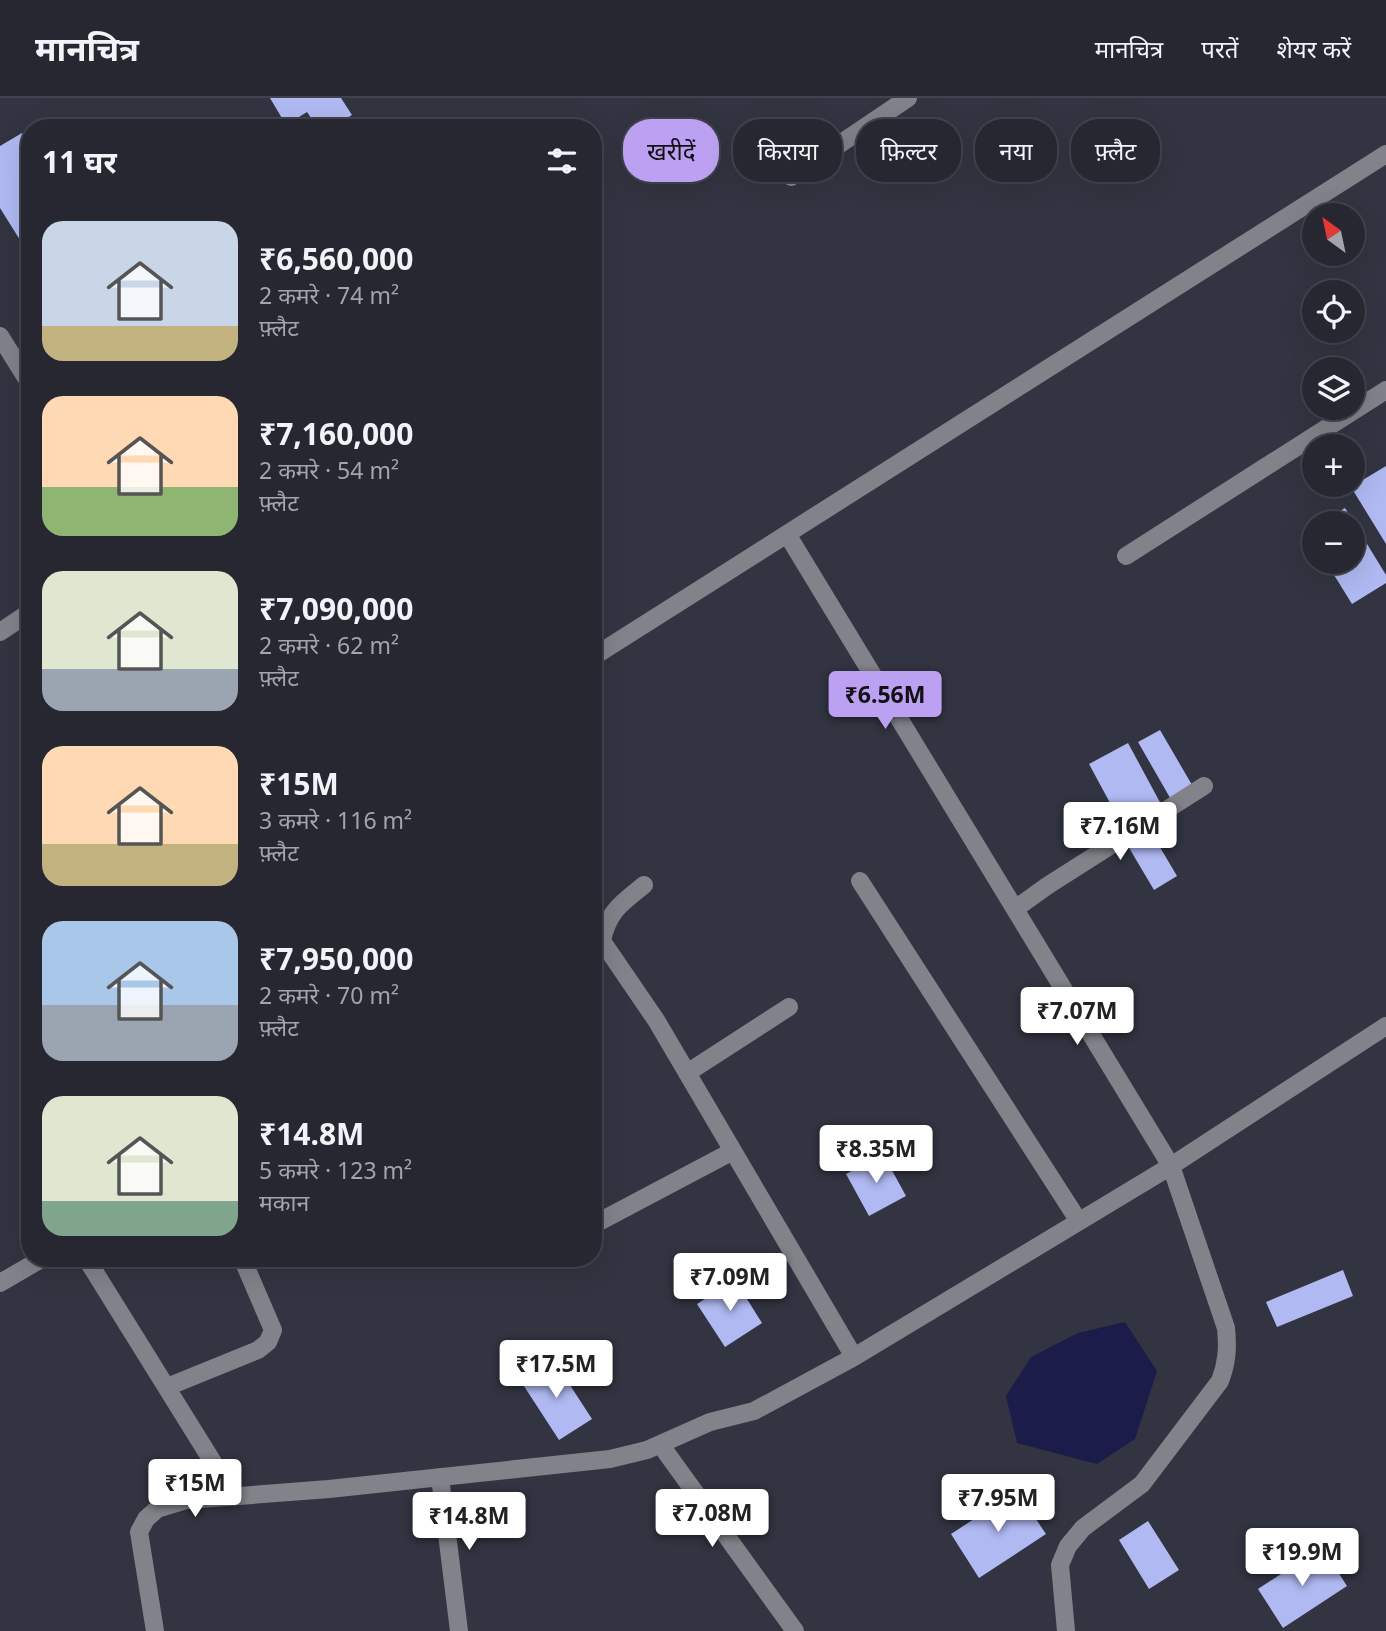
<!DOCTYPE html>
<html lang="hi">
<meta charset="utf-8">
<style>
:root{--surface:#262731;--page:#32333d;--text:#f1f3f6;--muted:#a4a5ab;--line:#42444d;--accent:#bca0f2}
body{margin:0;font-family:"Noto Sans","Noto Sans Devanagari",sans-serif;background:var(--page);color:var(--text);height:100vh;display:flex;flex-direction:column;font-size:26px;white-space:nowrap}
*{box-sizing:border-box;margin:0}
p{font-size:23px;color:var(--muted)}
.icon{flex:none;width:38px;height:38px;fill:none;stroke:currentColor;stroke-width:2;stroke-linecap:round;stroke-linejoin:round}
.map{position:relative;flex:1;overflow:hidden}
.details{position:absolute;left:21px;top:21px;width:581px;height:1148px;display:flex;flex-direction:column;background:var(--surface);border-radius:28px;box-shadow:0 7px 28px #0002,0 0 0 2px var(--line)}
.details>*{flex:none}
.top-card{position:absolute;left:623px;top:21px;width:658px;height:63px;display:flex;gap:14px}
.needle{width:46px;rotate:327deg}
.buttons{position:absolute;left:1302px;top:105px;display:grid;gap:14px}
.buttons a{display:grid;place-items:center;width:63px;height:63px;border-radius:50%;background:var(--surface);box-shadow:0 7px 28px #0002,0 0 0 2px var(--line);font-size:35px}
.price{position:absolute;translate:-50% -60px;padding:0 16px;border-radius:7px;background:#fff;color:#222;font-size:23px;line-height:46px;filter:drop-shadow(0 2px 4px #0008)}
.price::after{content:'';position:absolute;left:50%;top:42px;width:21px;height:16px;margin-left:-10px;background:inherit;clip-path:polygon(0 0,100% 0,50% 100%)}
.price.active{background:var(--accent);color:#111}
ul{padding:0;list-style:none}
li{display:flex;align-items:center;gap:21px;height:175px;padding:0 21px}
li span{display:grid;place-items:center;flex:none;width:196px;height:140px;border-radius:21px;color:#555}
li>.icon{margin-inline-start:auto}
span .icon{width:84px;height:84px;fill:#fffc;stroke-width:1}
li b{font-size:30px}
h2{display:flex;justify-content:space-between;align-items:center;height:84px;padding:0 21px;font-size:30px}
.pill{padding:0 24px;border-radius:28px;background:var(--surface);box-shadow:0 7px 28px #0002,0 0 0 2px var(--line);font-size:24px;line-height:63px}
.pill.active{background:var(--accent);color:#111}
header{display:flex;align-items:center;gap:42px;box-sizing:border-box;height:98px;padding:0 35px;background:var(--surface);border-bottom:2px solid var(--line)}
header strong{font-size:33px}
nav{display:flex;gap:38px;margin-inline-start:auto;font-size:24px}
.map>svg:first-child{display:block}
.water{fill:#1b1c49}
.building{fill:#b0b9f2}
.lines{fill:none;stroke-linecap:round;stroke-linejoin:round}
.minor{stroke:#82838a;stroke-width:18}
</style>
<header>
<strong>मानचित्र</strong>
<nav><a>मानचित्र</a><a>परतें</a><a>शेयर करें</a></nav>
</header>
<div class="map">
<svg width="1386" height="1533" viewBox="0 0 1386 1533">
<rect width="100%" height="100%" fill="#323441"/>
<path class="water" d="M1125 1224 1157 1273 1135 1341 1097 1366 1017 1345 1006 1298 1031 1259 1078 1235Z"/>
<path class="building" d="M270 0H341L352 17 330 30H318L307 14 286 27Z
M22 35 30 48V158L0 110V48Z
M1386 368V446L1351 389Z
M1345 410 1386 477V485L1352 506 1326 464H1353V425H1319Z
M1160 632 1195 692 1173 705 1138 644Z
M1128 645 1162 708 1123 729 1089 666Z
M1148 729 1177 778 1154 792 1125 743Z
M883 1056 906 1098 869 1118 846 1076Z
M1343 1172 1353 1198 1277 1229 1266 1204Z
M735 1182 762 1225 725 1249 697 1206Z
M553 1261 592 1321 559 1342 520 1282Z
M1017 1393 1046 1436 979 1480 951 1436Z
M1148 1423 1179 1472 1149 1491 1119 1442Z
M1322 1449 1347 1488 1283 1530 1258 1491Z"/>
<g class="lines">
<path class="minor" d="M791 79 908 0
M0 238 30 286
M787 436 1171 1068 1226 1230C1228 1250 1227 1265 1220 1283L1142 1386 1083 1430 1068 1448 1060 1467 1066 1533
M1126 458 1386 292
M0 534 30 514
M593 559 1386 56
M860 783 1078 1122
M644 787C622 805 608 813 602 843L656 922 854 1259
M1015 811 1047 788 1204 688
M687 975 789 909
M593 1127 733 1053
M86 1160 234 1398
M0 1185 43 1160
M167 1289 258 1252 268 1244 273 1232 242 1160
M660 1346 795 1533
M440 1379 459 1533
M155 1533 139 1434 146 1421 157 1411 187 1402 329 1391 610 1361 647 1352 710 1324 754 1313 854 1259 1171 1068 1386 928"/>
</g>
</svg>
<div class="buttons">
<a><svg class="needle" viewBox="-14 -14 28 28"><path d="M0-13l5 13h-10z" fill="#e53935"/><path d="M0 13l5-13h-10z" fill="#a4a5ab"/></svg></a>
<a><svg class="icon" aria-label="locate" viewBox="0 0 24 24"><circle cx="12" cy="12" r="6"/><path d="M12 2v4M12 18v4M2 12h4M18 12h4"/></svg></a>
<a><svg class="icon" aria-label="layers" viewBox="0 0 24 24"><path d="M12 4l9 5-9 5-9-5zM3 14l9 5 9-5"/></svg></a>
<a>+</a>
<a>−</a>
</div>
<b class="price active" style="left:885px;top:633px">₹6.56M</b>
<b class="price" style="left:1120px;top:764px">₹7.16M</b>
<b class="price" style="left:1077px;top:949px">₹7.07M</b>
<b class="price" style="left:876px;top:1087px">₹8.35M</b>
<b class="price" style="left:730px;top:1215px">₹7.09M</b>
<b class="price" style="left:556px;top:1302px">₹17.5M</b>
<b class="price" style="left:195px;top:1421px">₹15M</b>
<b class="price" style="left:998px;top:1436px">₹7.95M</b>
<b class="price" style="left:712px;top:1451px">₹7.08M</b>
<b class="price" style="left:469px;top:1454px">₹14.8M</b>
<b class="price" style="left:1302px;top:1490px">₹19.9M</b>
<div class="top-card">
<a class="pill active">खरीदें</a>
<a class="pill">किराया</a>
<a class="pill">फ़िल्टर</a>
<a class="pill">नया</a>
<a class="pill">फ़्लैट</a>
</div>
<section class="details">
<h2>11 घर<svg class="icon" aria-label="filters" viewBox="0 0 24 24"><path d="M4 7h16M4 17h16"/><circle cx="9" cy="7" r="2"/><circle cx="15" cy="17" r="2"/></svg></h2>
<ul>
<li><span style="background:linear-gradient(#c9d6e8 75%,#c2b280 0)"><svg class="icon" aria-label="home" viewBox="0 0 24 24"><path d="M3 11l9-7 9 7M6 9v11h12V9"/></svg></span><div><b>₹6,560,000</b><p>2 कमरे · 74 m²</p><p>फ़्लैट</p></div></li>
<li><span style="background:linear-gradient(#ffd9b3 65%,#8fb573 0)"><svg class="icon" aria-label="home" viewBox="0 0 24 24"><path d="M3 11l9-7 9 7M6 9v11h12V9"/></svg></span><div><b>₹7,160,000</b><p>2 कमरे · 54 m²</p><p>फ़्लैट</p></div></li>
<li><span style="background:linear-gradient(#dfe7d0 70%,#9aa5b1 0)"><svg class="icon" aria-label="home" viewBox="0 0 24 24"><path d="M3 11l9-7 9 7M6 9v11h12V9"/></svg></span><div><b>₹7,090,000</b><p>2 कमरे · 62 m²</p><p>फ़्लैट</p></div></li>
<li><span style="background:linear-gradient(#ffd9b3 70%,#c2b280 0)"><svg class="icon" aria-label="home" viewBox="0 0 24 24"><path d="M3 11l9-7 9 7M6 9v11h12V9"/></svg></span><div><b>₹15M</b><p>3 कमरे · 116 m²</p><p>फ़्लैट</p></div></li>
<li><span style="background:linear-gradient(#a9c7e8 60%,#9aa5b1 0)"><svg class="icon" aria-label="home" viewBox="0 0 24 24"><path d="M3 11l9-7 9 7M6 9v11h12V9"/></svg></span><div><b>₹7,950,000</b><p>2 कमरे · 70 m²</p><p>फ़्लैट</p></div></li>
<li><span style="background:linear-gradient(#dfe7d0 75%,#7fa58c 0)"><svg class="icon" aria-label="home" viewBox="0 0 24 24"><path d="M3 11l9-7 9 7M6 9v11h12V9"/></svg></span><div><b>₹14.8M</b><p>5 कमरे · 123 m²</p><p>मकान</p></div></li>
</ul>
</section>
</div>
